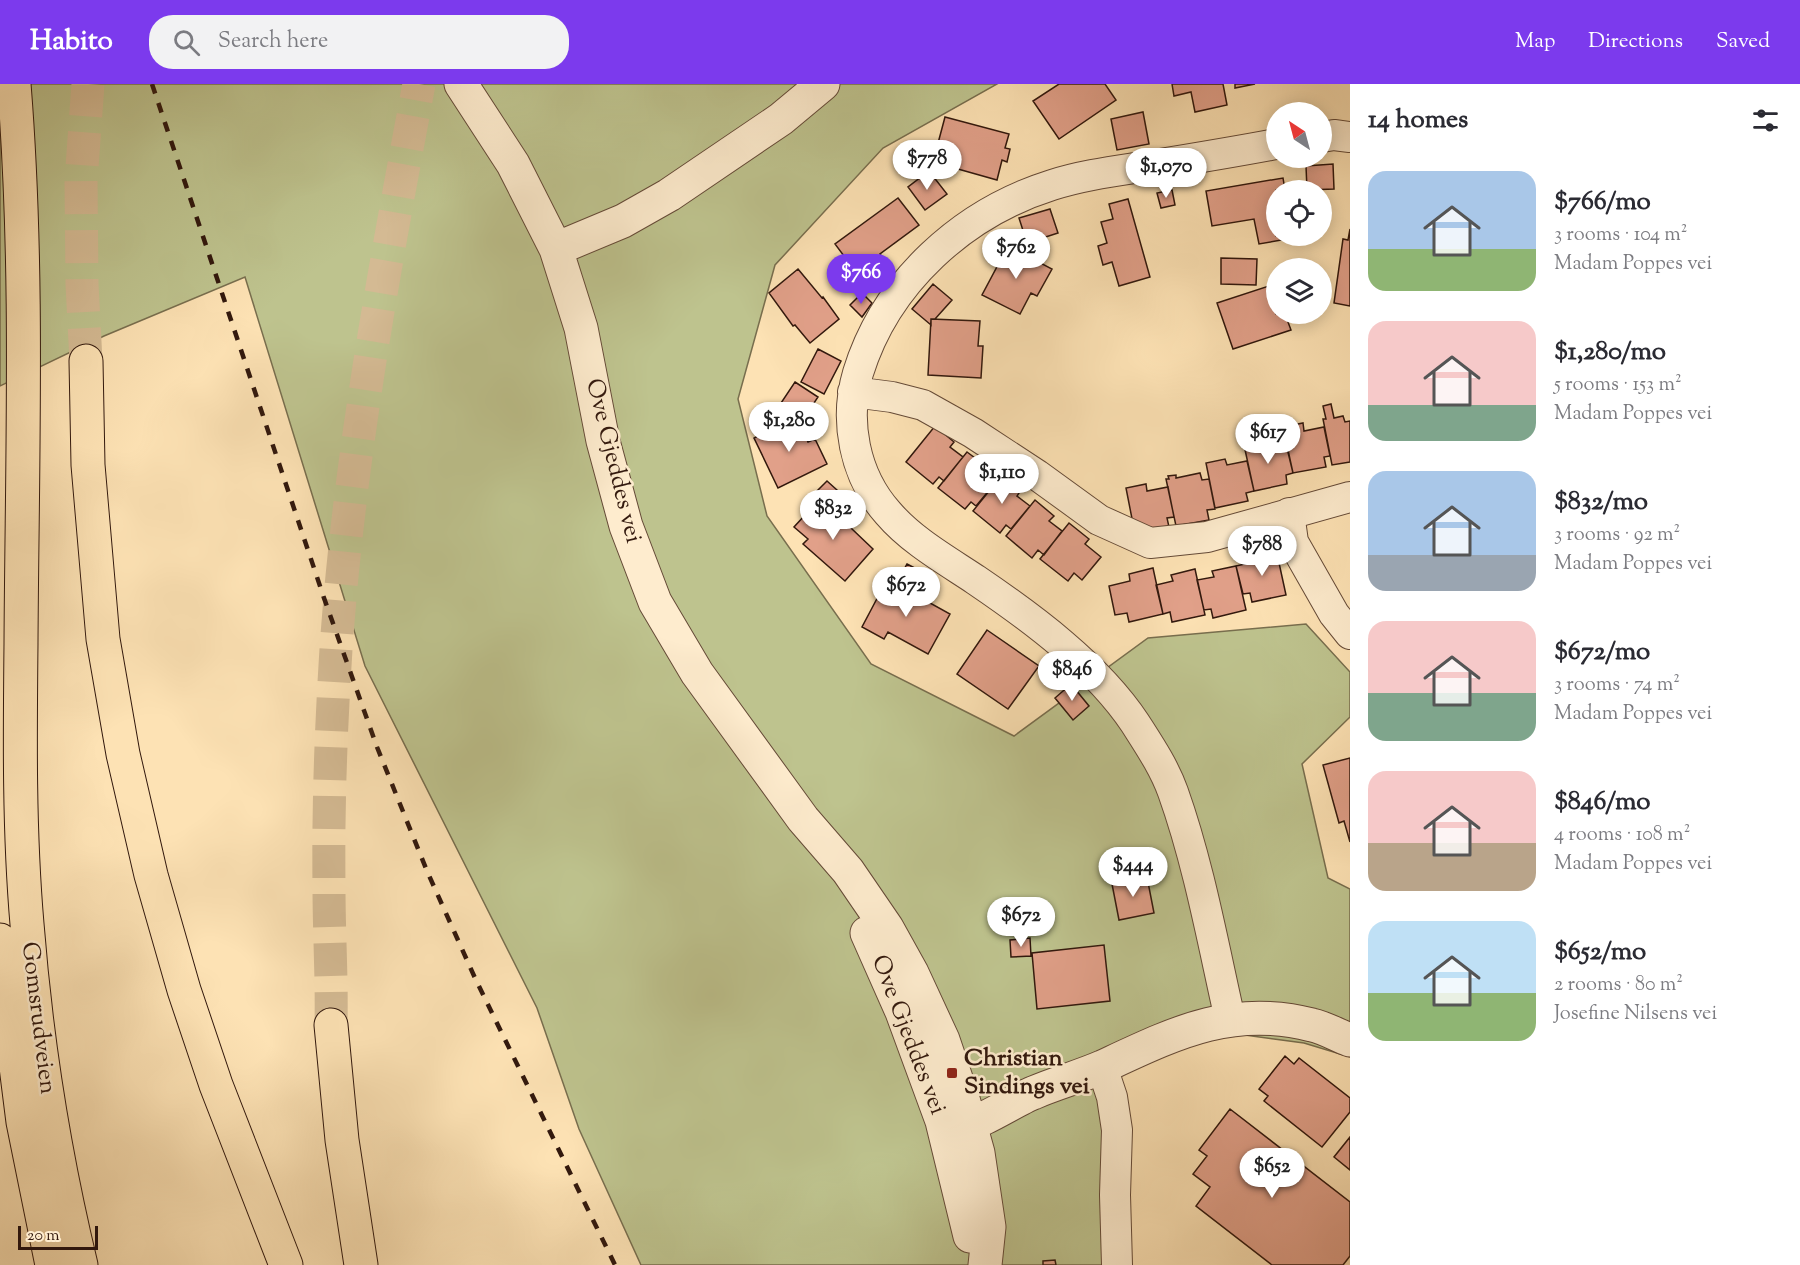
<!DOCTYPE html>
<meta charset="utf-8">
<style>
:root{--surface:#fff;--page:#f2f2f3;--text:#2b2b33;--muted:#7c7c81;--accent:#7c3aed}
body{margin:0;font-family:"Sorts Mill Goudy",serif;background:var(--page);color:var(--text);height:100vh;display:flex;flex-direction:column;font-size:22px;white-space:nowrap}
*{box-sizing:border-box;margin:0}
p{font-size:20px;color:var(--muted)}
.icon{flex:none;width:33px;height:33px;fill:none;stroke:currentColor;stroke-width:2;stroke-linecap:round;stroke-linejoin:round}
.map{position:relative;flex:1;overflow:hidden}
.drawer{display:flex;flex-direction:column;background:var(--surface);width:450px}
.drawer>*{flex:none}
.needle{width:39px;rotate:324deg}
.fabs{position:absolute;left:1266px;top:18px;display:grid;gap:12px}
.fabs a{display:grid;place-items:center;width:66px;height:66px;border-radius:50%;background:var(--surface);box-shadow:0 3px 15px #0003;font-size:30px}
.scale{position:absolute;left:18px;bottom:15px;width:80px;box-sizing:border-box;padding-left:6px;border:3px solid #32180d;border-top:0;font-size:16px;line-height:21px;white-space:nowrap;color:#32180d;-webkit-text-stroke:4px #feecce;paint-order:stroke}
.price{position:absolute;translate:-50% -51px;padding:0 14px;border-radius:21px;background:#fff;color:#222;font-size:20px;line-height:39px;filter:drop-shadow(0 2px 3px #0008)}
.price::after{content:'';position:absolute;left:50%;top:36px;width:18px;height:14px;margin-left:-9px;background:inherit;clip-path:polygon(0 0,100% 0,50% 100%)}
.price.current{background:var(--accent);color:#fff}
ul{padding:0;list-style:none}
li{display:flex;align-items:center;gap:18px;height:150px;padding:0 18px}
li span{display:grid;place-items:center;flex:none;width:168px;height:120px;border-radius:18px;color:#555}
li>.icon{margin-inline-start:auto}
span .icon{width:72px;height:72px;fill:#fffc;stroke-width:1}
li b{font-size:26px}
h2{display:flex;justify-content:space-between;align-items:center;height:72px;padding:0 18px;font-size:26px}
header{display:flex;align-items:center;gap:36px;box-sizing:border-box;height:84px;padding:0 30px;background:var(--accent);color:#fff}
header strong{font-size:28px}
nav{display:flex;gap:33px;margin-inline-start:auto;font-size:21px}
.search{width:420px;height:54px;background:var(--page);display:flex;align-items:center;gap:15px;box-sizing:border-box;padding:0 21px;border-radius:24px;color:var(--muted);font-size:22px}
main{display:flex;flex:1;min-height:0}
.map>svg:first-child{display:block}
.green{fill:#bec38e;stroke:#786e4e;stroke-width:1.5}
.building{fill:#e1a089;stroke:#32180d;stroke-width:1.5}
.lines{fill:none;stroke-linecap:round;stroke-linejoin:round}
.trunk-tunnel{stroke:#d4ba93;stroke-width:33;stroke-dasharray:33 16;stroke-linecap:butt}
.minor-casing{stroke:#654a37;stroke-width:32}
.tertiary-casing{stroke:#654a37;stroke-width:35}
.primary-casing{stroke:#32180d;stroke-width:35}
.trunk-casing{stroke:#32180d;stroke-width:35}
.minor{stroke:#feecce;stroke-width:30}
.tertiary{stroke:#feecce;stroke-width:33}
.primary{stroke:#fde2b4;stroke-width:33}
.trunk{stroke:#fde2b4;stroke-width:33}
.rail{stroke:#32180d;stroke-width:4.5;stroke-dasharray:10 10;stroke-linecap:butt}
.poi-dot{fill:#8f2418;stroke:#feecce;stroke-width:2}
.labels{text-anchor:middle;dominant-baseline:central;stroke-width:5;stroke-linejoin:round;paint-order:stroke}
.street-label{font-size:24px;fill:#32180d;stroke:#feecce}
.poi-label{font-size:24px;font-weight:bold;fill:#32180d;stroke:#feecce;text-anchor:start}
</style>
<header>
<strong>Habito</strong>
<div class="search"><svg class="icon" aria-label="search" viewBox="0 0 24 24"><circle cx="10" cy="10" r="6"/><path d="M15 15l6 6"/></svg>Search here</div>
<nav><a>Map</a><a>Directions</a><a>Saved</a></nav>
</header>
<main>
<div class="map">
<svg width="1350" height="1181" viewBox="0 0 1350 1181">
<rect width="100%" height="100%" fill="#fde2b4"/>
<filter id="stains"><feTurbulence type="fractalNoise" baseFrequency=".00333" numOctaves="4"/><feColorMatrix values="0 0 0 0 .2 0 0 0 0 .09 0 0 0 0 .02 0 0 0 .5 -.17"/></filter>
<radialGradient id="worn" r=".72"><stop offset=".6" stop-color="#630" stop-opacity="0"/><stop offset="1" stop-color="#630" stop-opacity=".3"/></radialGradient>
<path class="green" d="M0 0H997L883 64 775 181 738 315 767 432 871 580 1014 652 1148 554 1306 540 1350 588V633L1302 680 1328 794 1350 805V973L1304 959 1223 948 1104 988 1131 1181H641L579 1045 537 924 365 582 245 193 104 252 0 302Z"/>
<path class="building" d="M1059 0H1105L1116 16 1059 55 1033 17Z
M1172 0H1223L1227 21 1195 28 1191 8 1174 12Z
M1235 0H1255L1235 4Z
M1143 28 1149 60 1117 66 1111 35Z
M945 33 1009 50 1005 64 1010 65 1007 78 1002 76 997 96 933 78Z
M1333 80 1334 105 1307 106 1306 82Z
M929 87 947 110 925 126 908 103Z
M1283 94 1285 106H1276V152H1292L1293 154 1259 160 1254 135 1212 142 1206 107Z
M1172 106 1175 121 1161 124 1157 109Z
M898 114 919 141 880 170 889 182 872 195 863 183 856 188 835 160Z
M1128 115 1150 193 1119 202 1112 178 1103 181 1098 162 1107 159 1101 138 1113 135 1109 120Z
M1050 125 1058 149 1027 159 1019 134Z
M1350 145V222L1334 219 1343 155 1348 156Z
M1008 162 1052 185 1037 212 1031 209 1020 230 982 211Z
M1221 174 1257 175 1256 201 1221 200Z
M798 185 822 214 823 213 839 235 810 259 795 241 793 242 769 209Z
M881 196 882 206H868V197Z
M933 200 952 216 935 235H931V241L912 225Z
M1275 200 1276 230H1285L1291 246 1233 265 1217 219Z
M862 209 872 219 862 233 850 221Z
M931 235 980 237 978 262H983L981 294 928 291Z
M818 265 841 277 824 310 801 298Z
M795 298 818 313 804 334 781 319Z
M1331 320 1334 334 1343 332 1345 338 1350 337V378L1332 381 1323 335H1326L1323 322Z
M797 333 808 358 815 355 827 380 778 404 754 354Z
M1303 339 1304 347 1324 343 1330 372 1324 373 1326 383 1293 389 1283 343Z
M935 342 954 358 950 363 963 373 944 397 939 393 933 400 906 378Z
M1264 357 1266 364 1286 360 1293 389 1286 391 1287 400 1254 407 1244 361Z
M967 368 987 383 983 388 996 398 976 422 971 418 965 425 938 404Z
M1225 375 1227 381 1247 377 1254 407 1246 409 1248 417 1215 424 1206 379Z
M1200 389 1202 396 1209 395 1215 425 1207 426 1209 436 1176 442 1166 395H1169L1168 392 1176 391V394Z
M1002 391 1021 406 1017 412 1030 422 1011 445 1006 441 1000 449 973 427Z
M827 397 847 415 836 428 815 409Z
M1146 400 1147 407 1168 403 1174 433 1167 434 1169 443 1135 450 1126 404Z
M1035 416 1054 432 1049 437 1062 447 1044 471 1038 466 1032 474 1006 452Z
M818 417 830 427 831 425 873 465 845 497 803 460 808 455 794 443Z
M1069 439 1089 455 1085 460 1101 473 1082 496 1074 489 1068 497 1040 475Z
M1276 465 1286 511 1252 518 1250 509 1243 510 1236 482 1253 478 1251 471Z
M907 480 932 493 921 513 896 500Z
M1236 482 1246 526 1213 534 1211 525 1204 526 1197 496 1214 493 1212 487Z
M1153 484 1163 530 1129 538 1127 529 1115 531 1109 502 1130 497 1129 490Z
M1195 485 1205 531 1172 538 1170 528 1163 530 1156 501 1173 497 1171 491Z
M894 499 950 530 928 570 888 548 884 555 862 543 881 507 887 511Z
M987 546 1039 582 1008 625 957 590Z
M1071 600 1089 622 1073 636 1055 614Z
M1350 674V758L1344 737 1339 739 1323 681Z
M1147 793 1154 829 1119 836 1112 800Z
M1030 854 1031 872 1011 873 1010 856Z
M1104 861 1110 917 1037 925 1032 869Z
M1285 972 1294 980 1299 974 1350 1014V1028L1322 1063 1264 1017 1268 1012 1259 1005Z
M1230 1025 1350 1118V1172L1343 1181H1272L1196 1122 1210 1103 1193 1090 1207 1072 1199 1066Z
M1350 1053V1086L1334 1073Z
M1055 1176 1056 1181H1043V1177Z"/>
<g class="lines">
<path class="trunk-tunnel" d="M86 277 82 200 81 97 88 0
M331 941C332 895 329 849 329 803 328 724 331 644 336 565 349 375 384 187 419 0"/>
<defs>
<path id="minor" d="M1322 53 1334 51 1350 53
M853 308 892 313 923 321 973 349 1037 391 1099 436 1150 459 1207 453 1350 413
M1289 429 1293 458 1334 530 1350 550
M1230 935C1213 860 1199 781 1173 708 1164 683 1149 661 1135 639 1097 582 1032 534 976 496 946 476 912 457 888 429 854 391 844 336 858 289 886 198 963 129 1052 101 1083 91 1116 87 1148 82 1191 75 1234 68 1276 60
M1102 983 1112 1013 1117 1046 1115 1111 1117 1181"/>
<path id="tertiary" d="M461 0 513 80 556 165 581 244 603 357 626 442 655 518 697 589 803 735 848 787 887 844 912 889 943 956 963 1015 978 1069 989 1143 985 1181
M556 165 623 137 669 111 781 35 823 0
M867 849 902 928 942 1037 970 1152
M949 1038C955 1039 962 1040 967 1040 979 1040 1019 1014 1033 1009 1056 999 1079 993 1102 983 1173 950 1231 920 1312 941 1325 944 1337 951 1350 956"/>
<path id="primary" d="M14 0C29 186 22 374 21 560 20 653 19 747 27 840 36 954 54 1069 81 1181
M0 856 23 1038 52 1181"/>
<path id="trunk" d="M86 277 88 381 103 555 123 670 151 791 184 906 216 1001 286 1181
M331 941 342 1056 361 1181"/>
</defs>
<use href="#minor" class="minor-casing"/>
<use href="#tertiary" class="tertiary-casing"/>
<use href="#primary" class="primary-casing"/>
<use href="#trunk" class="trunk-casing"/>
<use href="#minor" class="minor"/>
<use href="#tertiary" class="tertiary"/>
<use href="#primary" class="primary"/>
<use href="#trunk" class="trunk"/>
<path class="rail" d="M152 0 324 514 377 663 427 787 475 894 615 1181"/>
</g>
<rect class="poi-dot" x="946" y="983" width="12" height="12" rx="3"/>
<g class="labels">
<g class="street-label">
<text transform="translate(613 377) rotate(76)">Ove Gjeddes vei</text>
<text transform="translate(38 934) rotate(83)">Gomsrudveien</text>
<text transform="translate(908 951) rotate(69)">Ove Gjeddes vei</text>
</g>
<g class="poi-label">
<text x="964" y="975">Christian<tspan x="964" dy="28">Sindings vei</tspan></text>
</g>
</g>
<rect width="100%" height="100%" filter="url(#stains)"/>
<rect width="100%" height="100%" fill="url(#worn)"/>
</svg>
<div class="fabs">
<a><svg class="needle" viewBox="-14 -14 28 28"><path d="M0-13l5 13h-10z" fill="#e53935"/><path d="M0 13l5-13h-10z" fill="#7c7c81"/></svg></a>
<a><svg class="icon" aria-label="locate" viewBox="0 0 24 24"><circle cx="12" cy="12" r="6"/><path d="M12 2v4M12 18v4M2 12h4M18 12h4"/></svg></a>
<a><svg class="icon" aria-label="layers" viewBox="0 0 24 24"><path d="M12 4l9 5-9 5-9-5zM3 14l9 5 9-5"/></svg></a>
</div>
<div class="scale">20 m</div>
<b class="price" style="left:927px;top:107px">$778</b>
<b class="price" style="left:1166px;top:115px">$1,070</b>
<b class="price" style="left:1016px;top:196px">$762</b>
<b class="price current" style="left:861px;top:221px">$766</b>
<b class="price" style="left:789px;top:369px">$1,280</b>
<b class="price" style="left:1268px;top:381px">$617</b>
<b class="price" style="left:1002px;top:421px">$1,110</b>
<b class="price" style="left:833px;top:457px">$832</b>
<b class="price" style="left:1262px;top:493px">$788</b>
<b class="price" style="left:906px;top:534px">$672</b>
<b class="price" style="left:1072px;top:618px">$846</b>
<b class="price" style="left:1133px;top:814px">$444</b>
<b class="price" style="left:1021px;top:864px">$672</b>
<b class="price" style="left:1272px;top:1115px">$652</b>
</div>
<section class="drawer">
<h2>14 homes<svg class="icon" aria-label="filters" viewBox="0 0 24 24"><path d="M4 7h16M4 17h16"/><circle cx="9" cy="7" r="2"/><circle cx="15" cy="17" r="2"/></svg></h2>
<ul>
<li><span style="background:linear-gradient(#a9c7e8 65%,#8fb573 0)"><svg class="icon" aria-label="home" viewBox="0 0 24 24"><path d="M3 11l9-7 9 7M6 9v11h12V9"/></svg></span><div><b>$766/mo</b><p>3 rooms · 104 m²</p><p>Madam Poppes vei</p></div></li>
<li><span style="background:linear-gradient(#f6c9c9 70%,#7fa58c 0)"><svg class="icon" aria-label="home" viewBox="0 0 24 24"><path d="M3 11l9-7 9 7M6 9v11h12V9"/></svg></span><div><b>$1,280/mo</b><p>5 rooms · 153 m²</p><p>Madam Poppes vei</p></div></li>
<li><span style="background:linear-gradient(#a9c7e8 70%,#9aa5b1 0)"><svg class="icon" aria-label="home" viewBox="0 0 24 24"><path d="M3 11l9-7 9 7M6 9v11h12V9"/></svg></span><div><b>$832/mo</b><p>3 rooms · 92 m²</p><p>Madam Poppes vei</p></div></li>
<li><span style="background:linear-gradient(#f6c9c9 60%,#7fa58c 0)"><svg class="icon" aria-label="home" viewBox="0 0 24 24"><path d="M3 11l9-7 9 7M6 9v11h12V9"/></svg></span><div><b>$672/mo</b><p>3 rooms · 74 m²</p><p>Madam Poppes vei</p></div></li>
<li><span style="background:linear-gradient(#f6c9c9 60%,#b9a48a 0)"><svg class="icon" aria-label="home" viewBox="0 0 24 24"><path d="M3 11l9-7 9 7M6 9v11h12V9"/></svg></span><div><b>$846/mo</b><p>4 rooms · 108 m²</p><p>Madam Poppes vei</p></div></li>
<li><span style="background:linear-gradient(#bfe0f5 60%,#8fb573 0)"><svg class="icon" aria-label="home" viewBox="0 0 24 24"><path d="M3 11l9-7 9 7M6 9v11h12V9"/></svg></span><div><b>$652/mo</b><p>2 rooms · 80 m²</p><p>Josefine Nilsens vei</p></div></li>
</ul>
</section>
</main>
